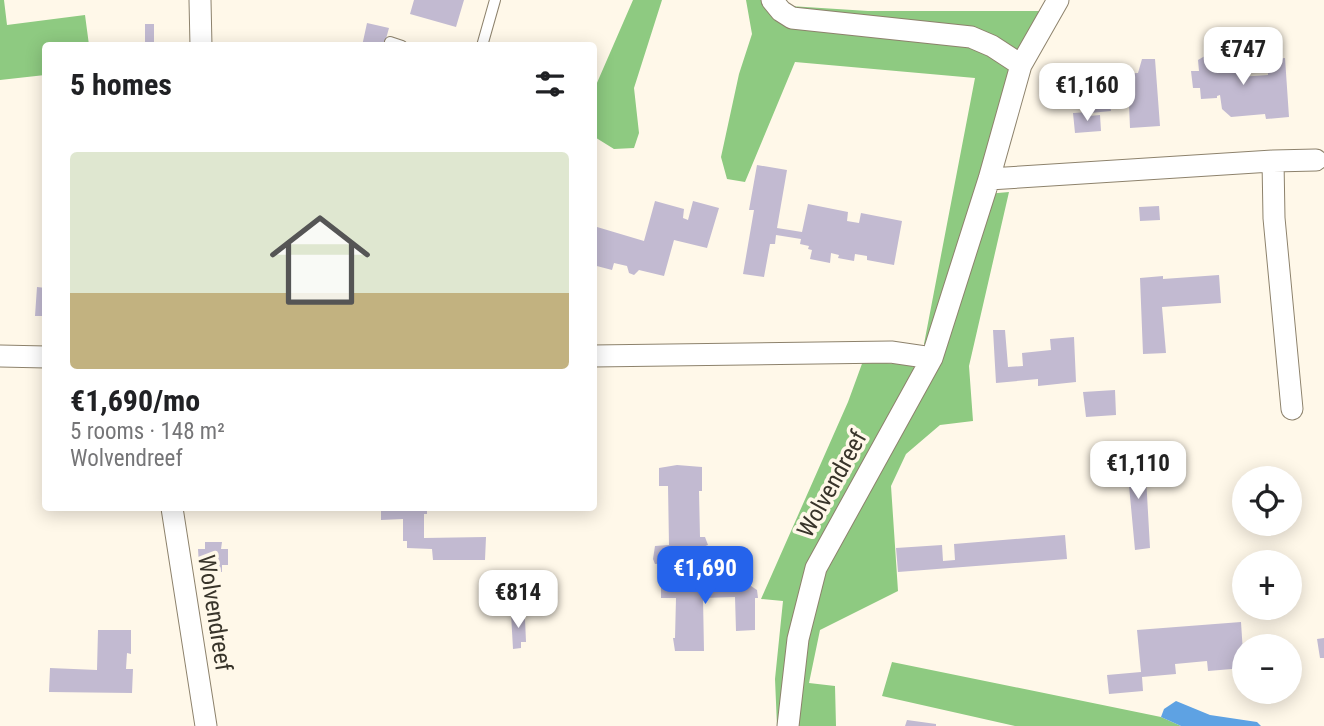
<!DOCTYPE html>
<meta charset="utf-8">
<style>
:root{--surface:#fff;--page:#f6f6f6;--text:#202124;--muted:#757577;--line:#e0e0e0;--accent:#2563eb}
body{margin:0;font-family:"Roboto Condensed",sans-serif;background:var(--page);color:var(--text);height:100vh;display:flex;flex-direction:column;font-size:26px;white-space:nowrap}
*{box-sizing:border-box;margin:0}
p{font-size:23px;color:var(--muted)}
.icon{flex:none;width:38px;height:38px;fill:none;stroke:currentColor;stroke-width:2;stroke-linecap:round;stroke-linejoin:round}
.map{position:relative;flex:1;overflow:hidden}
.panel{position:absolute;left:42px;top:42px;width:555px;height:469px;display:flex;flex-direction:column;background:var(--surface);border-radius:7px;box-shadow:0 4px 18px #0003}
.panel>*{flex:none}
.buttons{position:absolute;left:1232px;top:466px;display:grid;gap:14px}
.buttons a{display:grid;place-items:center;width:70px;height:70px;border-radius:50%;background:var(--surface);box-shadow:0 4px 18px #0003;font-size:35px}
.price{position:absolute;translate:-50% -60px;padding:0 16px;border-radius:14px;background:#fff;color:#222;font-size:23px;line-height:46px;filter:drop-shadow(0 2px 4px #0008)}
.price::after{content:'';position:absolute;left:50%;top:42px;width:21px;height:16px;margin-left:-10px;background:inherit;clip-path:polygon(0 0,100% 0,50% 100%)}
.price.selected{background:var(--accent);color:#fff}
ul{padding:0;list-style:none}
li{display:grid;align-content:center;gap:14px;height:371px;padding:0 28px}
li+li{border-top:2px solid var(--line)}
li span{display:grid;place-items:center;height:217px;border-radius:7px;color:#555}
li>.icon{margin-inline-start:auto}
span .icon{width:126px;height:126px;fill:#fffc;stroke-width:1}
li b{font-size:30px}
h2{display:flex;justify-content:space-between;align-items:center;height:84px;padding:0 28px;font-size:30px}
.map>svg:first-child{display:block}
.forest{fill:#8eca81}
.water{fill:#5ea2e3}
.building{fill:#c2bad1}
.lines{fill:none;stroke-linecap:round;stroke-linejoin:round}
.service-casing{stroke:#8d826c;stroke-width:12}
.minor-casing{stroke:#8d826c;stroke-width:23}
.service{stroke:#fff;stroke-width:10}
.minor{stroke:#fff;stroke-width:21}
.labels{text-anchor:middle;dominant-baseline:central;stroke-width:7;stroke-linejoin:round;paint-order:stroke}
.street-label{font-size:24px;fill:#38342a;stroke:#fff8e9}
</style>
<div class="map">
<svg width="1324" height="726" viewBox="0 0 1324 726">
<rect width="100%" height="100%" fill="#fff8e9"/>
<path class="forest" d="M0 0H4L7 25 85 15 89 45 46 46 45 75 0 80Z
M633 0H662L634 88 639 133 634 148 614 149 593 136V92Z
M746 0H783L790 6 868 11H1039L975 195 1009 192 969 366 973 421 940 425 906 454 891 486 898 591 820 630 809 683 835 686 836 726H777L775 679 783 601 761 599 848 402 863 361 910 365 931 377 942 356 924 344 975 78 795 62 745 182 727 179 721 157 739 74 752 34Z
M892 662 1161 717 1181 726H1015L882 696Z"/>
<path class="water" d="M1176 701 1210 715 1257 722 1261 726H1181L1161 717 1164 709Z"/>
<path class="building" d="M414 0H464L456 27 410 14Z
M367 23 389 28 384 46H362Z
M145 24H154V46H145Z
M1217 52 1227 53 1237 57 1239 77 1268 75 1267 60 1285 58 1289 117 1266 119 1265 114 1231 117 1222 109 1220 95 1217 96V98L1201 99 1200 88H1193L1191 71H1199L1198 60 1210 53Z
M1142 59H1155L1160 126 1130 128 1129 105 1110 106 1111 111 1090 113 1089 97 1101 96 1098 66 1115 64 1116 74 1138 73Z
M1089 112V116L1100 115 1101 131 1075 133 1073 113Z
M757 165 787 170 777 228 802 232 808 204 848 212 847 221 859 223 861 213 902 221 894 265 867 260V256L855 254 854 261 838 258 839 255 831 253 830 263 810 259 812 250 808 249 809 246 800 244 801 239 776 235 775 244H770L764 277 743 274 754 210H749Z
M655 201 684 209 683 218 688 220 693 201 719 208 707 248 674 240 664 276 639 270 634 275 629 273 627 266 614 263 612 270 593 265V241L597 227 644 241Z
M1159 206 1160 220 1140 221 1139 207Z
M1219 275 1221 303 1162 307 1166 353 1143 354 1140 278 1163 276V279Z
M37 287 46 288V316H35Z
M993 330H1005L1008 367 1023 366 1022 353 1051 350 1050 339 1074 337 1076 382 1038 386V379L996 383Z
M1115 390 1116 415 1086 417 1083 392Z
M1142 451 1143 462 1138 463 1139 477H1146L1150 548 1135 550 1126 453Z
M677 465 702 467V491H699L700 537H705L708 545 700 548V566L670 567 669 563 655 564 653 559 655 546 669 545 668 486H659V468Z
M381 508H427V514H424V538L486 537 485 560H433L432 549 407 548V541H403V519L381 520Z
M1065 535 1067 559 898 572 896 548 942 545 943 561 955 560 954 544Z
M205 542H222L221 549H228V565H222V572H205V565H199L198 549H205Z
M728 574V588L751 586 757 590 758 598H755V630L736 631 735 597 703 598 704 651H675L673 638H675L676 598H661V576Z
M520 612V619H525L526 642H521V648L513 649 511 613Z
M1241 622 1244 668 1208 671 1207 661 1175 664 1176 674 1142 677 1143 691 1109 694 1107 675 1141 672 1137 630Z
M98 630H131V654L127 653 126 669H133L132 693 49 692 50 668 97 670Z
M1324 638V658H1320L1317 639Z
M907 720 936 724V726H905Z"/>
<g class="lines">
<defs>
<path id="service" d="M390 42 402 46
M482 46 495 0"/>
<path id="minor" d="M200 0 201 46
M772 0 781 11 792 18 971 37 992 46 1021 65
M989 179 1273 161
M0 356 46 357
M593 356 891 352 932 358
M1292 409 1274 218 1273 161 1316 160
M172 508 206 726
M788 726 798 639 816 568 932 358 989 179 1021 65 1058 0"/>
</defs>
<use href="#service" class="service-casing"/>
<use href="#minor" class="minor-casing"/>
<use href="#service" class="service"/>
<use href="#minor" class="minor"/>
</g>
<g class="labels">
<g class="street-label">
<text transform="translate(832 484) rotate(-61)">Wolvendreef</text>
<text transform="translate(215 613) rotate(81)">Wolvendreef</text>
</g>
</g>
</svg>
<div class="buttons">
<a><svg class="icon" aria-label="locate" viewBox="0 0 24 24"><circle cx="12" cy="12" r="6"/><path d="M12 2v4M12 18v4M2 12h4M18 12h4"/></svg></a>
<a>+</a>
<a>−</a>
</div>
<b class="price" style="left:1243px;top:87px">€747</b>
<b class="price" style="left:1087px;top:123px">€1,160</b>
<b class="price" style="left:1138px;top:501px">€1,110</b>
<b class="price selected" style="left:705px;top:606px">€1,690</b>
<b class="price" style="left:518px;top:630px">€814</b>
<section class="panel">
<h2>5 homes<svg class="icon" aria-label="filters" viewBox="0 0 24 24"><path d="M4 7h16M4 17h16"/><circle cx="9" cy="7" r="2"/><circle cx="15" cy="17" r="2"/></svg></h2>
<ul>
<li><span style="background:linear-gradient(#dfe7d0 65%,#c2b280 0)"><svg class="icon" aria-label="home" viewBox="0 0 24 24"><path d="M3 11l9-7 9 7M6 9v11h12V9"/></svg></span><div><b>€1,690/mo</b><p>5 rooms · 148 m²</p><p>Wolvendreef</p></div></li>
</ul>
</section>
</div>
